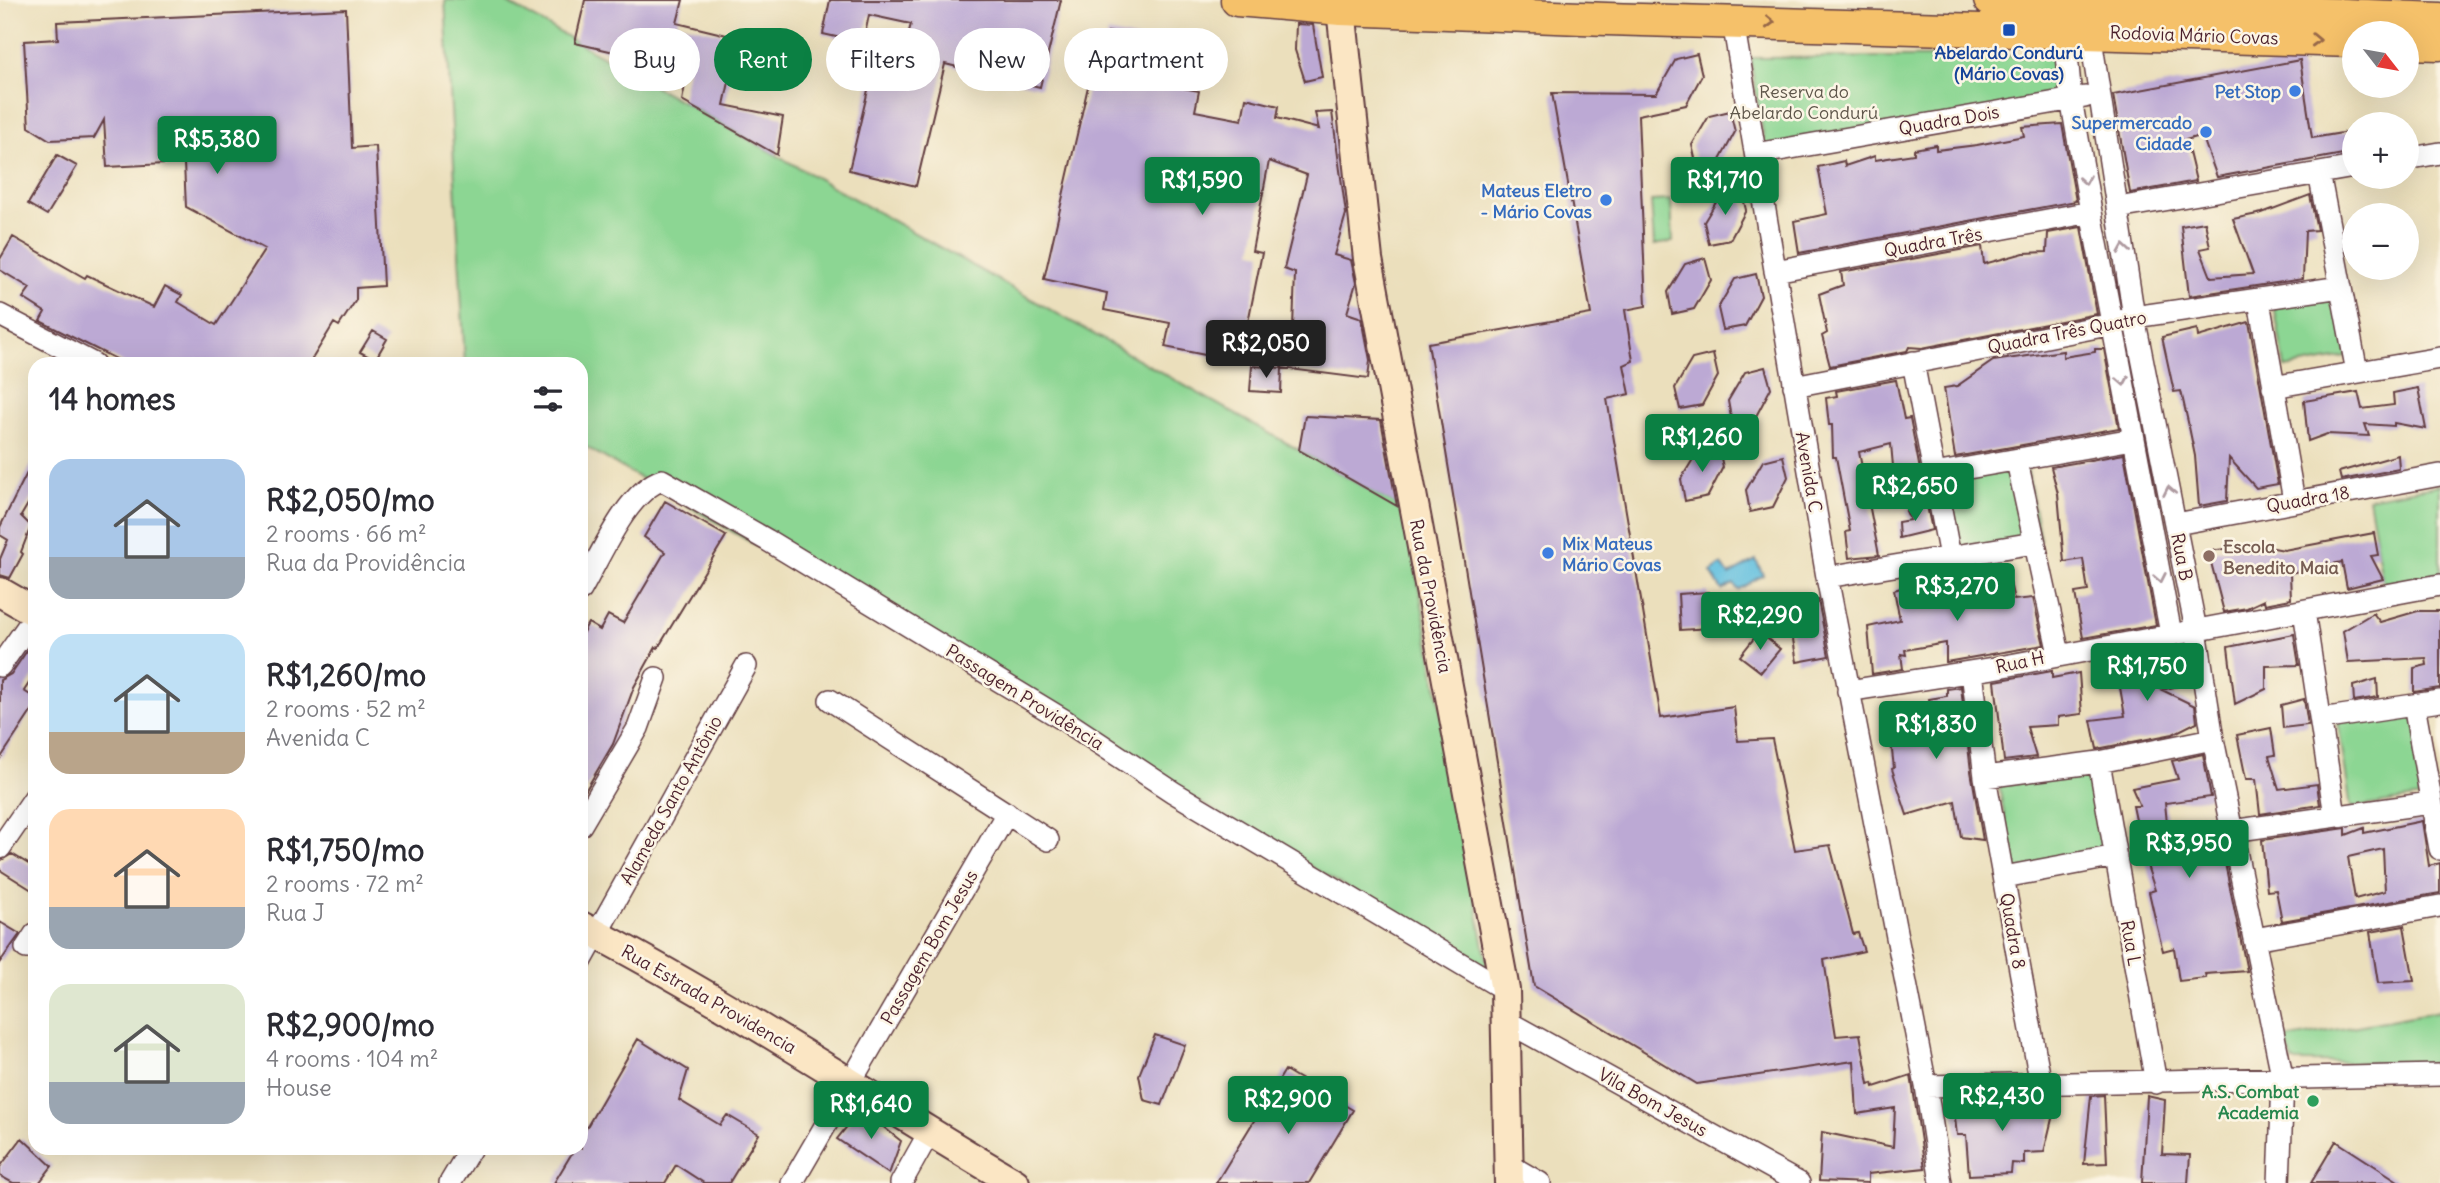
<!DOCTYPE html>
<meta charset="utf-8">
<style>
:root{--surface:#fff;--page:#f7f7f7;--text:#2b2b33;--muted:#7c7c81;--accent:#0b8043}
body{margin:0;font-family:Delius,sans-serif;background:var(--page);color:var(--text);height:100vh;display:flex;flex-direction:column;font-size:26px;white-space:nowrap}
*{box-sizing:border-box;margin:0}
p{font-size:23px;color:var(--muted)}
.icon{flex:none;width:38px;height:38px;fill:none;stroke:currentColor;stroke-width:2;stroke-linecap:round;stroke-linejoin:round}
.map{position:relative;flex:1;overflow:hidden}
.panel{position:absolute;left:28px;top:357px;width:560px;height:798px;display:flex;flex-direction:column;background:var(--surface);border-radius:21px;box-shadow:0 7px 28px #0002}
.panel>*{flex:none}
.hud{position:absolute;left:609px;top:28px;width:665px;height:63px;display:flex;gap:14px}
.needle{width:46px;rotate:121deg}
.controls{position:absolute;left:2342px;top:21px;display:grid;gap:14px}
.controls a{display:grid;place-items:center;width:77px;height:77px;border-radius:50%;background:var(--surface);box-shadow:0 7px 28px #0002;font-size:35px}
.price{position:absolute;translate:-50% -60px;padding:0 16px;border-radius:7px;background:var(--accent);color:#fff;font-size:23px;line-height:46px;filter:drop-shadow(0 2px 4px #0008)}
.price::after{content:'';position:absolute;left:50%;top:42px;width:21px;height:16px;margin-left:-10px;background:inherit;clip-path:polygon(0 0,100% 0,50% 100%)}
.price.selected{background:#222;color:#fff}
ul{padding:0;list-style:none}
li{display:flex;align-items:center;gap:21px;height:175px;padding:0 21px}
li span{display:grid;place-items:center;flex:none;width:196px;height:140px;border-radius:21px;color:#555}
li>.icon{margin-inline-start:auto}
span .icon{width:84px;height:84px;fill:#fffc;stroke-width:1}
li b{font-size:30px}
h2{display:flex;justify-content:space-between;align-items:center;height:84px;padding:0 21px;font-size:30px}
.tag{padding:0 24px;border-radius:32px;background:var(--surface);box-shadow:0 7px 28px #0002;font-size:24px;line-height:63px}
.tag.selected{background:var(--accent);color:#fff}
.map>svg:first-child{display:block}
.green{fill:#8cd693;stroke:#6b7a5f;stroke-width:2}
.water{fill:#60bfdf;stroke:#556f85;stroke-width:2}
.building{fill:#bca9d4;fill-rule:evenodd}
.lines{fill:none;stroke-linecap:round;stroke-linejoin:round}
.street-casing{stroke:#623c41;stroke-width:24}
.secondary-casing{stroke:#623c41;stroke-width:32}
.primary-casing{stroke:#623c41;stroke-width:35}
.street{stroke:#fff;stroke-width:21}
.secondary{stroke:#fbe6c4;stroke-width:28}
.primary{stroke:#f5c16b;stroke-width:32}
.oneway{stroke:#976848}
.oneway2{stroke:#ae9aa0}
.transit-dot{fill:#1a4fb4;stroke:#fcf5e5;stroke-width:2.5}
.shop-dot{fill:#3f7fe0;stroke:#fcf5e5;stroke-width:2.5}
.education-dot{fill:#8d6e63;stroke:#fcf5e5;stroke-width:2.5}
.leisure-dot{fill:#2e9e5b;stroke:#fcf5e5;stroke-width:2.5}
.labels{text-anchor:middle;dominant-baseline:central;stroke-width:5;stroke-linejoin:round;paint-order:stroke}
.street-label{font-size:18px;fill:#4a1f2b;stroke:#fcf5e5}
.transit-label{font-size:18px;font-weight:bold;fill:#164399;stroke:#fcf5e5}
.park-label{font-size:18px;fill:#5e564a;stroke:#fcf5e5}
.shop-label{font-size:18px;font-weight:bold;fill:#366cbe;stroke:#fcf5e5;text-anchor:end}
.education-label{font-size:18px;font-weight:bold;fill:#785e54;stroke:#fcf5e5;text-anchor:start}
.leisure-label{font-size:18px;font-weight:bold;fill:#27864d;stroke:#fcf5e5;text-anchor:end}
</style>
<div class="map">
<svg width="2440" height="1183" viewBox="0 0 2440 1183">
<rect width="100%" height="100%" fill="#fcf5e5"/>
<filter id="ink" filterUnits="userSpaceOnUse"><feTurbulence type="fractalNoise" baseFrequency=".0143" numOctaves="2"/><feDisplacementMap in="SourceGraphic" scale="14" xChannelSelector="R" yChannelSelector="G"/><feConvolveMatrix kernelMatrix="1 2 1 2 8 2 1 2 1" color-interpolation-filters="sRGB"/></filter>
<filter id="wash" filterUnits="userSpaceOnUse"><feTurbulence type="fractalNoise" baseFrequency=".00686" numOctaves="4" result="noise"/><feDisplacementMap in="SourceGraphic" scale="28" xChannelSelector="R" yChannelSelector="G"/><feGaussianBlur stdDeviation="1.57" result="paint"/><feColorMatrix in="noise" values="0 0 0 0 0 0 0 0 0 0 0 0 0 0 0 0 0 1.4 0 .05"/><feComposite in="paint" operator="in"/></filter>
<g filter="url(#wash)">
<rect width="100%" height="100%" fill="#ebdfbc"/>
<path class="green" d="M445 0H502L1405 510 1488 969 581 444V364H465Z
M2069 56 2076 97 1766 151 1750 58Z
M1671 200 1673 242 1654 245 1651 201Z
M2337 293 2347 357 2285 368 2274 305Z
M2025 455 2040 540 1954 557 1938 471Z
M2440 485V574L2383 584 2368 498Z
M2421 709 2434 795 2351 808 2338 722Z
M2094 771 2109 855 2014 872 1999 785Z
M2440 1011V1063L2293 1062 2285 1039Z"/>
<path class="water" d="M1756 560 1763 575 1738 590 1734 584 1722 590 1711 572 1721 565 1729 575Z"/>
<g id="blocks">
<path class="building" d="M585 0H683L677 23 735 37 725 72 731 73 724 105 783 117 777 155 682 101 688 69 575 43Z
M830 0H1061L1040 87 945 64 916 186 849 170 878 48 903 54 911 24 869 15 863 43 823 34Z
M346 9 352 148 376 146 383 286 356 288V300L339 326 334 323 309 364H126L40 321 45 312 23 298 30 288 0 270V259L13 237 85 278 87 275 154 307 165 286 182 295 178 302 216 325 265 249 186 207 184 163 107 167 104 120 94 138 50 140 29 127 24 41 58 39 57 22Z
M1296 24 1313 25 1322 77 1305 81 1295 50Z
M1108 32 1139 39 1136 52 1148 54 1142 80 1199 91 1195 111 1242 120 1246 98 1279 106 1277 118 1319 129 1315 113 1332 112 1346 214 1334 255 1351 260 1356 283 1347 313 1362 318 1370 360 1368 379 1282 368 1284 327 1293 328 1295 273 1284 269 1307 175 1269 161 1252 251 1262 253 1240 362 1165 347 1170 323 1104 310 1107 293 1044 279 1097 47 1105 48Z
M1697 54 1702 75 1686 105 1638 115 1646 306 1625 310 1633 361 1624 365 1630 394 1607 399 1661 718 1734 707 1738 741 1772 739 1795 850 1830 845 1853 934 1858 933 1864 951 1824 960 1836 1036 1860 1034 1869 1084 1873 1083 1874 1087 1911 1075 1925 1168 1868 1174V1183L1819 1181 1822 1132 1893 1147 1895 1108 1857 1114 1854 1061 1697 1084 1534 986 1428 343 1591 314 1552 93 1656 94 1676 59Z
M2300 60 2312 138 2354 131V152L2217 177 2202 135 2186 140 2196 181 2130 193 2113 95Z
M1730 111 1735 132 1719 162 1697 167 1692 145 1709 116Z
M2062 124 2076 201 1799 253 1794 221 1827 214 1818 167 1844 161 1845 166 1875 156V160L1914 154V149L1936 145V150L1977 145 2024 136 2022 127Z
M57 155 77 166 47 215 28 204Z
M1741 189 1746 210 1730 240 1709 244 1704 222 1721 194Z
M2310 195 2317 230 2305 231 2303 279 2189 296 2181 226 2205 222 2210 247 2200 249 2211 277 2253 274 2233 219 2262 213Z
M2081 227 2097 314 1922 348 1909 347 1907 351 1830 366 1822 336 1827 333 1819 294 1843 285 1841 272 1982 246 1984 264 2024 253 2047 252 2048 233Z
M1705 258 1711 280 1694 309 1672 314 1668 292 1685 264Z
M1756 274 1761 296 1745 326 1723 330 1718 308 1735 279Z
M2249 322 2278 484 2256 488 2229 458 2227 501 2199 506 2195 456 2188 422 2181 391 2174 392 2162 337 2197 329 2198 337Z
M373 331 387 339 375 360 360 352Z
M2095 349H2104L2119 428 1955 457 1944 388 1957 386 1993 361 2063 351V357L2095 352Z
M1713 354 1718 376 1702 405 1680 409 1675 388 1692 359Z
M1252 366 1282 368 1281 393 1250 391Z
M1765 367 1771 388 1755 418 1732 423 1728 401 1745 372Z
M1896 380 1904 419 1910 418 1921 475 1894 477 1891 444 1859 452 1879 555 1849 558 1846 532 1850 531 1836 457H1833L1832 425H1829L1826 398 1837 396 1836 391Z
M2418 388 2426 429 2394 423V426L2365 424 2369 436 2327 434 2308 441 2304 401 2358 392 2362 409 2394 405 2393 393Z
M1305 416 1381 420 1397 506 1299 450Z
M1718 445 1723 467 1708 496 1685 501 1681 479 1698 451Z
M2124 454 2156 625 2083 638 2075 593 2088 591 2083 559 2064 562 2058 494 2051 467Z
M2398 455 2399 469 2341 480 2339 472Z
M1783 456 1788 477 1773 507 1750 512 1746 490 1763 461Z
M35 457V492L21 516 31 526 21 552 23 554 10 578 0 575V559L8 540 0 535V527Z
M665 501 726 536 658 648 656 647 634 687 613 744 581 798V636L588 623 600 630 608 615 623 623 665 552 644 537Z
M1927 506 1932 530 1899 538 1898 522 1910 520 1906 511Z
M2374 533 2378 555 2371 556 2383 579 2347 588 2342 562 2290 573 2291 599 2265 604 2264 600 2247 608 2224 612 2208 551 2258 545 2284 550Z
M2007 569 2014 600 2033 598 2044 645 1946 662V643L1905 650 1906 655 1901 654 1903 669 1872 674 1868 627 1900 620 1894 590 1921 582 1922 593 1961 587V582L1982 584 1980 577Z
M1708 592 1710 628 1680 630 1678 594Z
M1818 600 1829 656 1797 662 1787 606Z
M2418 611H2440V688L2414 692V668L2427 665 2426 658 2348 662 2343 631 2373 613 2380 622Z
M1759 632 1780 649 1761 672 1740 656Z
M2294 634 2299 665 2266 666V689L2235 704 2228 647Z
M35 639V674L24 691 35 698V706L0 759V680L11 674Z
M2144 653 2131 660 2132 665 2187 657 2191 683 2162 690 2195 706 2197 722 2173 734 2097 749 2091 720 2125 716 2115 659Z
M2052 671V678L2079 673 2082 714 2058 717V725L2027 727 2036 757 2004 761 1995 681Z
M2377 679 2378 697 2354 701 2353 686Z
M1961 687 1971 771 1983 840 1961 837 1955 801 1907 815 1892 769 1894 768 1888 717 1932 715 1929 699 1947 696V689Z
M2304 699 2308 725 2283 728 2281 705Z
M2271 728 2275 755 2269 756 2279 789 2317 784 2320 805 2260 814 2256 779H2246L2237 735Z
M2203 754 2211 797 2165 803 2168 833 2214 837 2213 825 2217 824 2247 971 2205 974 2206 978 2179 981 2174 948 2163 951 2157 927 2149 892 2155 890 2143 853 2133 806H2140L2132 788 2178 779 2172 761Z
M2422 821 2429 866 2440 863V893L2282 921 2276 890 2267 891 2262 840 2346 828V835L2364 828V833ZM2383 849 2385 891 2355 899 2348 857Z
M12 854 35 868V892L0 870V861Z
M0 922 20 934 0 962Z
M2404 926 2414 981 2378 983 2370 932Z
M1155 1035 1185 1045 1162 1105 1144 1100 1139 1075Z
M638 1039 688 1070 679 1100 720 1125 727 1115 759 1134 729 1183H704L676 1165 665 1183H554L575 1148H581V1137Z
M1285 1070 1353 1110 1309 1183H1216Z
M2104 1095 2107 1163 2084 1164 2091 1096Z
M2147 1096 2165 1100 2162 1154 2190 1155 2188 1183H2142Z
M2003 1099 2000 1106 2056 1102 2044 1152 2024 1153V1164L2012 1163 2011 1173 1969 1175 1966 1135H1957L1953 1101Z
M861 1109 901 1141 889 1174 837 1139Z
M22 1138 52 1166 39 1183H13L0 1176V1167Z
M2336 1141 2401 1183H2311Z"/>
</g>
</g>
<g filter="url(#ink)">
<use href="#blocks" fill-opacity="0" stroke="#623c41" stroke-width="2"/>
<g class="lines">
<defs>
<path id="street" d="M1733 22 1827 577 1926 1086 1941 1183
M2065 32 2071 99 2091 212 2171 634
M2090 32 2134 317 2196 630 2213 739 2283 1080 2279 1183
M1756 154 2085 97
M2406 159 2440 153
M2319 173 2357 372
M2118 208 2354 167
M1775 271 2091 212
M2259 301 2294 501
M0 315 94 364
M1913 362 1950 557
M1794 386 2113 324 2134 317 2341 287
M2273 387 2440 358
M2017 461 2059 654
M1934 474 2133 439
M2176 524 2440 475
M1827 577 2034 543
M581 590C599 559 627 491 662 480L767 540 1064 720 1173 792 1505 990
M2304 611 2335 816
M0 666 35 616
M1972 672 1985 777 2041 1085
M1848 691 1994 668 2440 585
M830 700 1048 840
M2414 705 2440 849
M2321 719 2440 701
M2099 762 2156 1083
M1985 777 2099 762 2213 739
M581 825 638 728 656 678
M2232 831 2430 803
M0 848 35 797
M2004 877 2116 856
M2254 939 2440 906
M26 948 35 934
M581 962 746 666
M1506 1021 1799 1183
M1926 1086 2440 1075
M1509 1165 1540 1183
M450 1183 471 1148
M792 1183 1007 813
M901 1183 929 1133"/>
<path id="secondary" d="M1341 9 1368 259 1505 990 1509 1183
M0 592 35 612
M581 926C730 1003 870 1098 1015 1183"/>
<path id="primary" d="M1237 0 1341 9 1607 19 2354 41
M1990 0 2440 19
M2406 43 2440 44"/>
</defs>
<use href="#street" class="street-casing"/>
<use href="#secondary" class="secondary-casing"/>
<use href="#primary" class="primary-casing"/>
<use href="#street" class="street"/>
<use href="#secondary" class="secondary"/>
<use href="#primary" class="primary"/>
</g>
<defs><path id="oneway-chevron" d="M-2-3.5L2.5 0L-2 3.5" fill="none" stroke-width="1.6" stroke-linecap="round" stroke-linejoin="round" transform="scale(1.75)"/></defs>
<g class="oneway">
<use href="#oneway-chevron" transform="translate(1770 22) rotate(2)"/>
<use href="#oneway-chevron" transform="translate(2316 40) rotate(2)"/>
</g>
<g class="oneway2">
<use href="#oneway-chevron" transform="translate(2085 180) rotate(80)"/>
<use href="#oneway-chevron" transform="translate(2124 249) rotate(-99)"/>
<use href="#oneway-chevron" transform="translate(2123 381) rotate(80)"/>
<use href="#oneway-chevron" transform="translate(2169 491) rotate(-101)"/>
<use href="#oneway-chevron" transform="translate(2160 578) rotate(79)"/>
</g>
</g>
<rect class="transit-dot" x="2002" y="23" width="14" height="14" rx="3.5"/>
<g class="shop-dot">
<circle cx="2295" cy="91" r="7"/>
<circle cx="2206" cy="132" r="7"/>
<circle cx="1606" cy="200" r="7"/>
<circle cx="1548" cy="553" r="7"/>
</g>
<circle class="education-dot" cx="2209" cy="556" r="7"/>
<circle class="leisure-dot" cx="2313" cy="1101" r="7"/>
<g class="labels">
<g class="street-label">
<text transform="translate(2194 35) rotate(2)">Rodovia Mário Covas</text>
<text transform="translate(1949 120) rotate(-10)">Quadra Dois</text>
<text transform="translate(1933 242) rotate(-10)">Quadra Três</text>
<text transform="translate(2067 332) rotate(-11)">Quadra Três Quatro</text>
<text transform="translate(1809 472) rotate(80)">Avenida C</text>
<text transform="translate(2308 499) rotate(-10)">Quadra 18</text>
<text transform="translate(2182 557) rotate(79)">Rua B</text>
<text transform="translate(1431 596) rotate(79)">Rua da Providência</text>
<text transform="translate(2020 662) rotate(-12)">Rua H</text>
<text transform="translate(1025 697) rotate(32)">Passagem Providência</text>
<text transform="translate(671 800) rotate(-61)">Alameda Santo Antônio</text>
<text transform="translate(2013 931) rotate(80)">Quadra 8</text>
<text transform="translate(2131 943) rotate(80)">Rua L</text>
<text transform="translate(929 947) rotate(-60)">Passagem Bom Jesus</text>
<text transform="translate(709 999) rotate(30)">Rua Estrada Providencia</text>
<text transform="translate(1653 1102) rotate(29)">Vila Bom Jesus</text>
</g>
<g class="transit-label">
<text x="2009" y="52">Abelardo Condurú<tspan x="2009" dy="21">(Mário Covas)</tspan></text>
</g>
<g class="park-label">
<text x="1804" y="91">Reserva do<tspan x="1804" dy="21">Abelardo Condurú</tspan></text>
</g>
<g class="shop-label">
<text x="2281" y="91">Pet Stop</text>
<text x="2192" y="122">Supermercado<tspan x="2192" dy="21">Cidade</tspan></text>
<text x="1592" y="190">Mateus Eletro<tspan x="1592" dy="21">- Mário Covas</tspan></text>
<text x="1562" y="543" text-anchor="start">Mix Mateus<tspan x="1562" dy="21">Mário Covas</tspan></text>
</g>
<g class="education-label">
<text x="2223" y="546">Escola<tspan x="2223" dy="21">Benedito Maia</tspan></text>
</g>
<g class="leisure-label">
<text x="2299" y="1091">A.S. Combat<tspan x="2299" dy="21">Academia</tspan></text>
</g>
</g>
</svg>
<div class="controls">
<a><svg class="needle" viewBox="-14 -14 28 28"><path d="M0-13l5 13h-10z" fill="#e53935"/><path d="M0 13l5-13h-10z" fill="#7c7c81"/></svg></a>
<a>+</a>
<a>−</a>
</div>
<b class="price" style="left:217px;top:176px">R$5,380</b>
<b class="price" style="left:1202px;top:217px">R$1,590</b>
<b class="price" style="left:1725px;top:217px">R$1,710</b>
<b class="price selected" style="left:1266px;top:380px">R$2,050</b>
<b class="price" style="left:1702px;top:474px">R$1,260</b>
<b class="price" style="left:1915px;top:523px">R$2,650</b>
<b class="price" style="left:1957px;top:623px">R$3,270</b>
<b class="price" style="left:1760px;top:652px">R$2,290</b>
<b class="price" style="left:2147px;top:703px">R$1,750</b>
<b class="price" style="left:1936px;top:761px">R$1,830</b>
<b class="price" style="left:2189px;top:880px">R$3,950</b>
<b class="price" style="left:2002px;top:1133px">R$2,430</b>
<b class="price" style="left:1288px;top:1136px">R$2,900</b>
<b class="price" style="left:871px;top:1141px">R$1,640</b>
<div class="hud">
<a class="tag">Buy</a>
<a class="tag selected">Rent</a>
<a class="tag">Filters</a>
<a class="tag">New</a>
<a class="tag">Apartment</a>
</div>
<section class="panel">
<h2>14 homes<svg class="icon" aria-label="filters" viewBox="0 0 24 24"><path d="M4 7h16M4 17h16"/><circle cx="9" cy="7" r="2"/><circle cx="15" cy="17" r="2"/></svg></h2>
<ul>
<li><span style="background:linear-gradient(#a9c7e8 70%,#9aa5b1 0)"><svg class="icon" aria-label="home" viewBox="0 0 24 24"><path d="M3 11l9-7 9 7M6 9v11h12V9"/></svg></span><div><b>R$2,050/mo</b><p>2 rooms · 66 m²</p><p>Rua da Providência</p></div></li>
<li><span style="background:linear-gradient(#bfe0f5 70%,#b9a48a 0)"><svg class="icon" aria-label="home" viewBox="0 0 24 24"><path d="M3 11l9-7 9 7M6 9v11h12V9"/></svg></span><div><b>R$1,260/mo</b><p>2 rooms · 52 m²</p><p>Avenida C</p></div></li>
<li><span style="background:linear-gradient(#ffd9b3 70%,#9aa5b1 0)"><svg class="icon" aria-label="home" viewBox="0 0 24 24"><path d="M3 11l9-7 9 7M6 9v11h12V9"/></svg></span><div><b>R$1,750/mo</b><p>2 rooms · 72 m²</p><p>Rua J</p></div></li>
<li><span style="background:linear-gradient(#dfe7d0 70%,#9aa5b1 0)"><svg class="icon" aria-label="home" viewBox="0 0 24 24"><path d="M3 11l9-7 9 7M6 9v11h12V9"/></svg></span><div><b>R$2,900/mo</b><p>4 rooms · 104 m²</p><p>House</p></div></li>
</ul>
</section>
</div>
